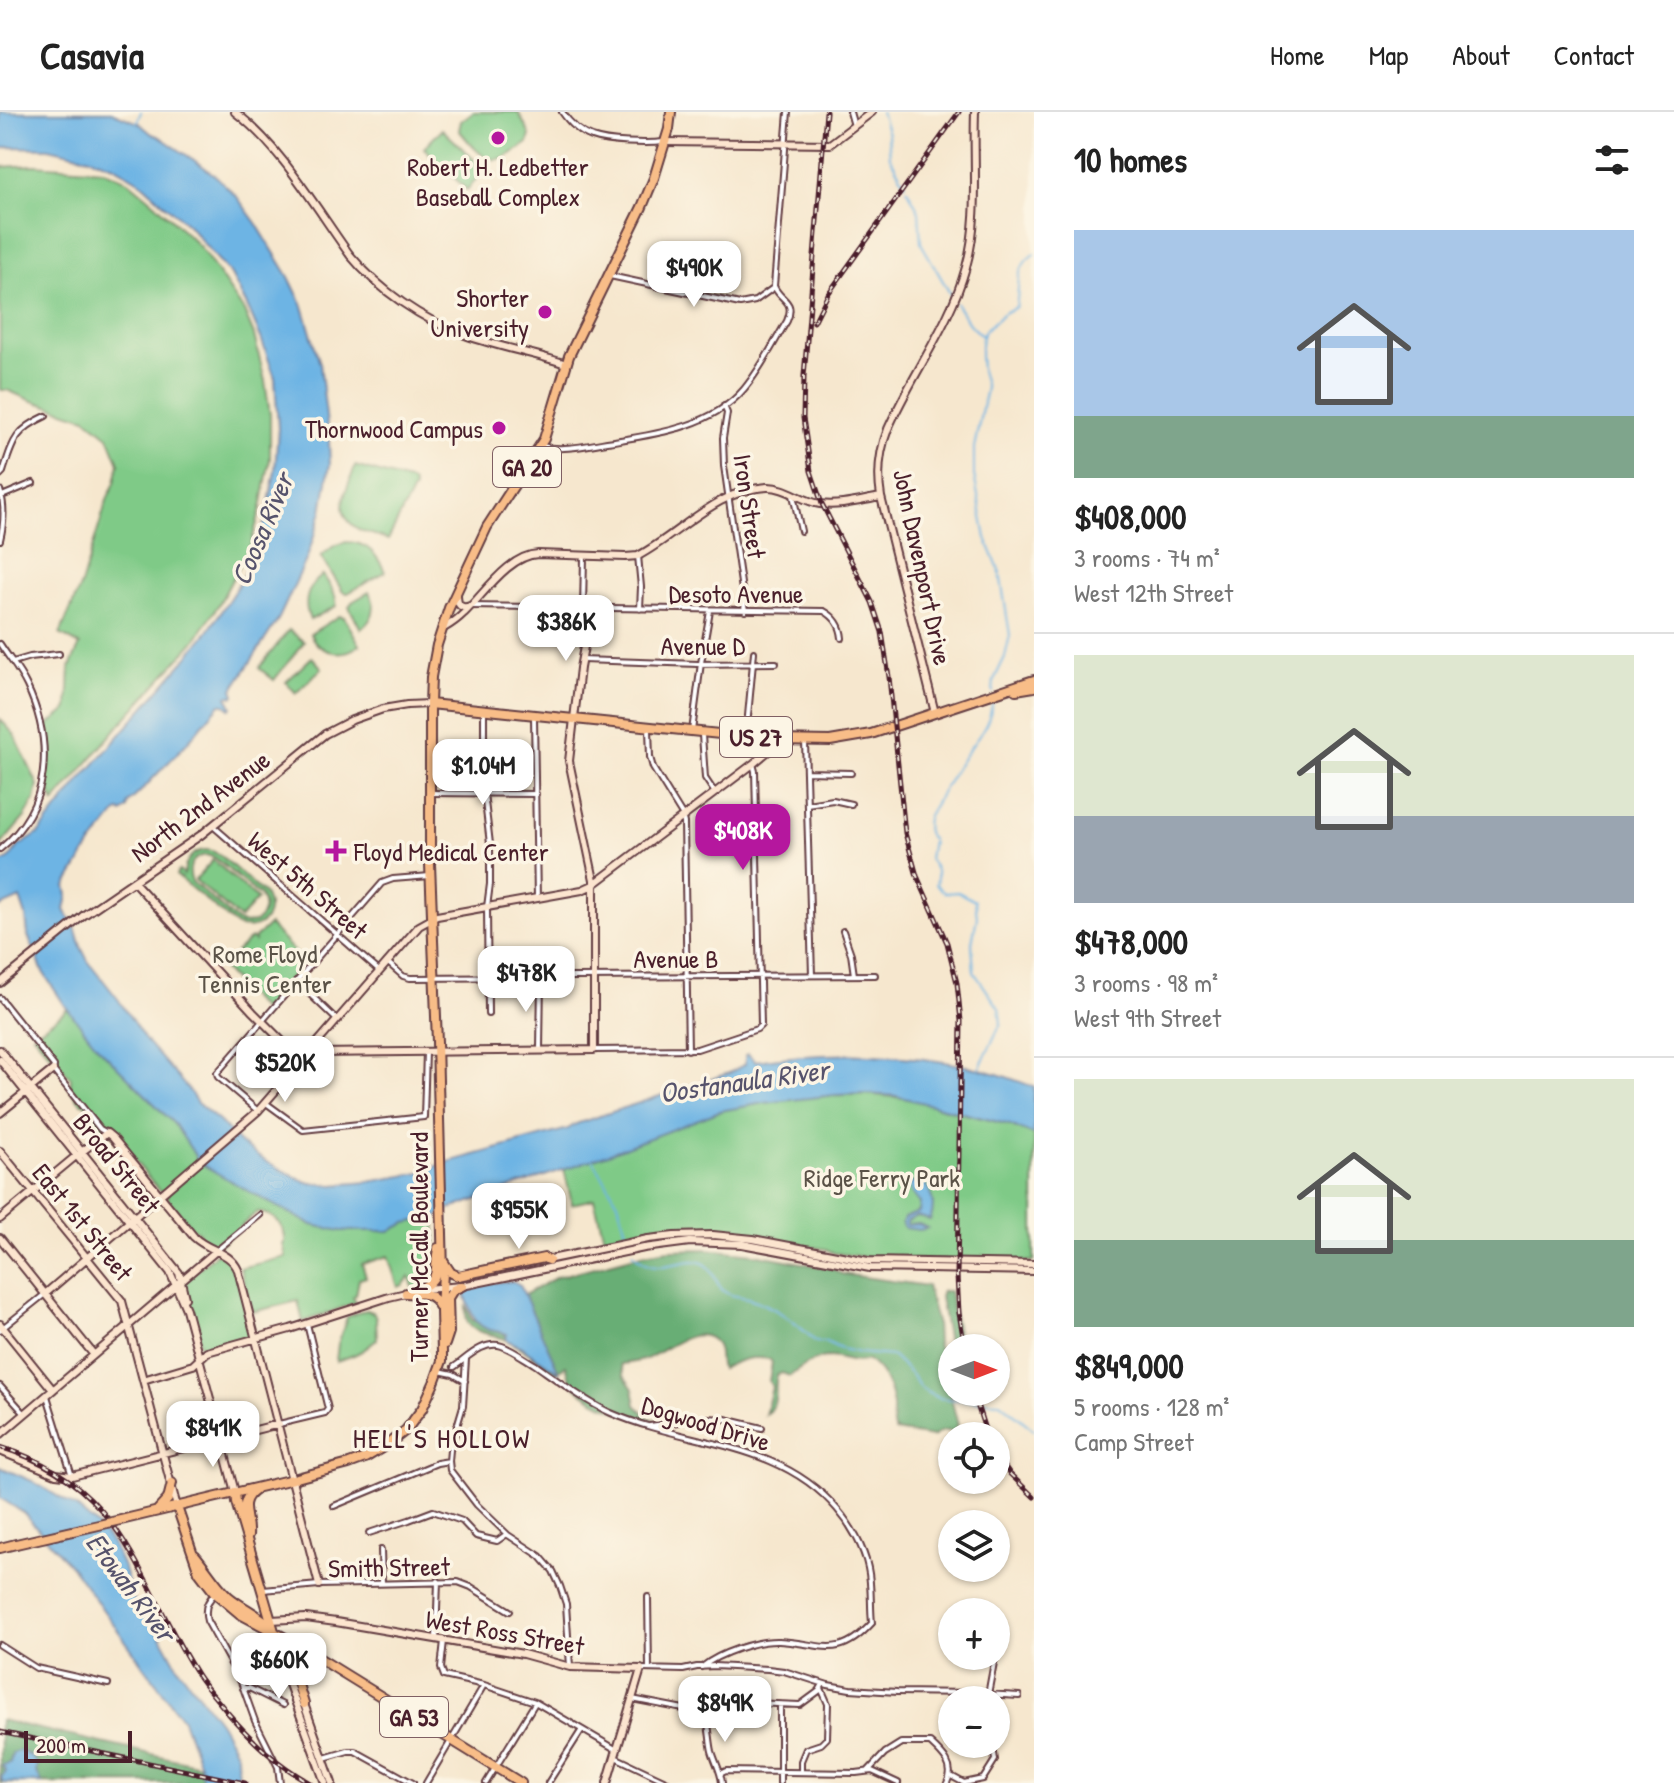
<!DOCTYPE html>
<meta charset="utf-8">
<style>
:root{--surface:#fff;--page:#f6f6f6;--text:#222;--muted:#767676;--line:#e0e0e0;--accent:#b5179e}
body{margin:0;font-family:"Patrick Hand",sans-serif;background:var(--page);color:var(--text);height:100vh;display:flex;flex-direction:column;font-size:30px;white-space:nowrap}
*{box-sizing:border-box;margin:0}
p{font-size:26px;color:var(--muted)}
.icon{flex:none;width:44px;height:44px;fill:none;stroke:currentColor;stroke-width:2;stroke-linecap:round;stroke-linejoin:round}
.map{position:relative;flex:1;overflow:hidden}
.side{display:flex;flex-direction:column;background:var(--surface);width:640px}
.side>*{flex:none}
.needle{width:52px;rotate:90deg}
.tools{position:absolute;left:938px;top:1222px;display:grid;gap:16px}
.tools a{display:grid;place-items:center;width:72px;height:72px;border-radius:50%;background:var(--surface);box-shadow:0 2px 6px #0004;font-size:40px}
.scale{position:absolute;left:24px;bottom:20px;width:108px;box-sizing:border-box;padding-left:8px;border:4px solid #4a1f2b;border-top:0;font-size:22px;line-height:28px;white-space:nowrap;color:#4a1f2b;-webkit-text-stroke:6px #fcf5e5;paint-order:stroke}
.price{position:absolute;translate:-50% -68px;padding:0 18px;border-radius:16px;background:#fff;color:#222;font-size:26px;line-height:52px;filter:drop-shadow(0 2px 4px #0008)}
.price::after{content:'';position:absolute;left:50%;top:48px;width:24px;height:18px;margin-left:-12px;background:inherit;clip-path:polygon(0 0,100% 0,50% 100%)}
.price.current{background:var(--accent);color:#fff}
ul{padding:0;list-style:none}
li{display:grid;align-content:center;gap:16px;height:424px;padding:0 40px}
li+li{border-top:2px solid var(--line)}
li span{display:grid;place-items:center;height:248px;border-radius:0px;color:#555}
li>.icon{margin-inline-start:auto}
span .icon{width:144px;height:144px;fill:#fffc;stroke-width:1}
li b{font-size:34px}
h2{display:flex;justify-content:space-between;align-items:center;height:96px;padding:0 40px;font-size:34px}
header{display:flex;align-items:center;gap:48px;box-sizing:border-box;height:112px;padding:0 40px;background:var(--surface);border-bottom:2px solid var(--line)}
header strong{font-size:38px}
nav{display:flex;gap:44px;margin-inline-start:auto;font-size:28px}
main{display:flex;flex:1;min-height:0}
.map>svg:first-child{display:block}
.green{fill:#7fca87;stroke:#647459;stroke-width:2;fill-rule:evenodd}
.forest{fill:#67ae74;stroke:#586650;stroke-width:2}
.water{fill:#6db4e4;stroke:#5c6a88;stroke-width:2}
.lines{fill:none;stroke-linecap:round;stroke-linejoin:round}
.stream{stroke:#6db4e4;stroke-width:2}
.street-casing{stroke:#643d43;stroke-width:8}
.secondary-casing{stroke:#643d43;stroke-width:10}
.primary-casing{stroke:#643d43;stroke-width:12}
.street{stroke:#fff;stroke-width:4}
.secondary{stroke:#fce5cf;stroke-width:6}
.primary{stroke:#f8bd88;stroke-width:8}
.rail-casing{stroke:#4a1f2b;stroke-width:5}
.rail{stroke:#fcf5e5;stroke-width:2;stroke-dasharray:6;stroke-linecap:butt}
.primary-bridge-casing{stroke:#643d43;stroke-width:12;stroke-linecap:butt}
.primary-bridge{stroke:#f8bd88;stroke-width:8}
.poi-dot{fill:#b5179e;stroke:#fcf5e5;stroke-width:3}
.labels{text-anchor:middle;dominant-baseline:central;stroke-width:7;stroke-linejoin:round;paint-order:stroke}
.shield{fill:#fcf5e5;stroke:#7f5f63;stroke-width:2}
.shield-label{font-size:24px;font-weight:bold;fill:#4a1f2b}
.poi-label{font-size:26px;fill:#4a1f2b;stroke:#fcf5e5;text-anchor:end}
.street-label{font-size:26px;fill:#4a1f2b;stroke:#fcf5e5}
.park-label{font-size:26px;fill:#5a5247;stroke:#fcf5e5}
.water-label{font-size:28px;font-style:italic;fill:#56536c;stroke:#fcf5e5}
.neighbourhood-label{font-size:28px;letter-spacing:2px;fill:#4a1f2b;stroke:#fcf5e5}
</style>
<header>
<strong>Casavia</strong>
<nav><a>Home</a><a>Map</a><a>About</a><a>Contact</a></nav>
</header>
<main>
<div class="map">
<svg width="1034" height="1671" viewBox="0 0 1034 1671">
<rect width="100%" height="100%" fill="#fcf5e5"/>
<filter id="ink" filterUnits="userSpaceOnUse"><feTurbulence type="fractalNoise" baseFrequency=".0125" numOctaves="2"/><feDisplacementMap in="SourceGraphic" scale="16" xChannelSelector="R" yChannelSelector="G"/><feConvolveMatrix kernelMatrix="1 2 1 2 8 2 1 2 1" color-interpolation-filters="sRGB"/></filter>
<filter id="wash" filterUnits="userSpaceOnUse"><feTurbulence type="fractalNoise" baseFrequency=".006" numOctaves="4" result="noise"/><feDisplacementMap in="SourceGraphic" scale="32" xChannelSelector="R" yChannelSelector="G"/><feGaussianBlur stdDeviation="1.8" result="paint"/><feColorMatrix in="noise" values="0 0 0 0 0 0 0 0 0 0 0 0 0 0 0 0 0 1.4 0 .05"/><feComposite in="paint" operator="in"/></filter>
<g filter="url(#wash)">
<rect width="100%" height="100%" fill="#f6e7ce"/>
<path class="green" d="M473 0H518L530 23 528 31C492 57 486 51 459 18L461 9Z
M442 17 485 58 467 78 424 36Z
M34 53 103 58 130 70 155 91 200 135 244 199 254 223 265 269 270 303V347L261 396 251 432 219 492 194 530 116 617 54 691 48 675 47 614 68 597 70 555 80 533 60 522 81 473 108 385 115 371 119 351 108 324 86 306 30 288 7 278H0V55Z
M355 354 412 370 414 376 388 428C380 423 364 421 358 417 330 399 349 376 355 354Z
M346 430C367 430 377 442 385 460L348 481 343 480 321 444 334 434Z
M323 463C329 472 338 484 336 494L310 508C302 489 307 475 323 463Z
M369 480C378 495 374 507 361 517L349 495 352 490Z
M339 504 344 505 360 533C342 546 320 542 310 522Z
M289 518 304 530 274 568 259 556Z
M312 545 322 556 296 581 286 570Z
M0 607 14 622 38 673 35 688 25 705 0 734Z
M205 738 212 739 220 743 264 782C276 804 260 821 237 814L176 763 179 759 184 763C185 749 191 740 205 738ZM207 743 215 746 260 784C266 794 264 803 256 810L246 812 238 810 192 770C186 756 192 744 207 743Z
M213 748 257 787 240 807 195 768Z
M269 813 306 852 290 866V869L275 883 276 887 263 899 223 857 236 845 240 844 236 840 251 826 255 829V826Z
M83 882 250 1062 340 1106 434 1086 436 1124 434 1164 424 1173 413 1175 410 1165 403 1173 398 1175 388 1144 362 1152 366 1165 359 1167 356 1183 353 1185 355 1191 303 1210 298 1189 252 1200 240 1156 286 1145 283 1132 285 1131C286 1113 274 1102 257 1100L216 1136 199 1127V1120L192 1116 175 1095 169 1090 167 1082 158 1077 111 1020 99 1013 84 991H81L70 977 71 966 33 923 63 901Z
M866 982 914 987 938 995 1010 1013 1034 1023V1149L1024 1150 880 1147 834 1141 826 1137C793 1133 761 1125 728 1121 699 1118 670 1122 641 1127L640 1125 606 1133 594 1087 572 1092 564 1057 720 999C767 987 817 984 866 982Z
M216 1142H220L234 1154 253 1223 204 1236 200 1232 185 1170 186 1167Z
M366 1198 374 1201 376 1206 377 1227C364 1240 353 1244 336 1249L338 1232 347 1205Z"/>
<path class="forest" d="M707 1137 755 1142 833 1157 842 1162 927 1174 936 1210 937 1231 958 1313 954 1319H942L932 1325 895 1319C890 1311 894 1303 893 1294 891 1277 882 1257 867 1248 853 1253 842 1245 827 1245 814 1246 800 1256 790 1264L782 1261 777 1263C773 1279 781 1290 765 1303L772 1275 769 1269 772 1250 769 1247C750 1244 738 1248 721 1257 718 1249 721 1239 716 1232 698 1208 664 1240 646 1247 639 1250 629 1251 621 1252L624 1264 633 1277 636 1293 648 1305 656 1308C632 1307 595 1292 577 1276 570 1271 568 1261 566 1253L556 1261C537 1248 518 1231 496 1224 487 1221 475 1221 468 1211 465 1206 466 1199 466 1193L472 1208 493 1214 509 1225 516 1181 526 1182 557 1165 643 1142 668 1138Z
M942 1179H949L950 1183 960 1236H952V1254L940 1185Z
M0 1608 200 1653 203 1671H0Z"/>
<path class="water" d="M0 0H111L139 11 152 22 160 25 204 55 217 65 237 85 256 111 289 165 303 194 320 252 329 330 330 352 322 399 307 446 279 506 233 577 235 583 232 585 230 583 227 584 232 595 230 597 224 592H220L187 631 138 682 128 691 127 697 122 701 120 699 117 700 90 734 66 774 68 783 65 798 75 815 81 835 88 849 118 887 145 928 188 977 197 991 220 1010 241 1032 267 1050 301 1068 311 1071 333 1073 368 1070 420 1061 445 1051 568 1017 576 1012 729 961 745 952V943L748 942 755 949C825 939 906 940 975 956 995 960 1015 968 1034 975V1023L1010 1013 896 984 866 982 836 983 765 991 720 999 608 1042 450 1097 437 1105 406 1111 390 1119H341L312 1113 253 1082 200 1051 175 1013 97 934 66 895 43 860 28 824 26 804 20 786 0 795V752L10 746 19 734 38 722 80 669 185 548 209 518 235 478 256 441 267 401 275 359 278 316 275 266 261 226 248 196 231 163 189 114 139 69 114 54 88 45 49 36 9 35 0 37Z
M923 1069C932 1079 936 1095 930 1108L917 1104 907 1109V1113L919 1112 927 1116 920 1118 905 1116 902 1113 904 1106 919 1100 920 1091 912 1082 909 1074 911 1071Z
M513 1169 520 1173 559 1260 518 1233 508 1229 506 1226 507 1222C500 1219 494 1220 487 1217 471 1210 471 1196 465 1183L468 1176 485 1171Z
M0 1355 32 1369 77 1396 93 1410 111 1430 124 1457 133 1486 144 1504 157 1517 179 1557 220 1611 237 1642 238 1671H203L200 1653 183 1608 74 1458 24 1401 0 1386Z
M19 1638 31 1644 37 1652 36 1659 42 1671H3L1 1665 6 1659 2 1653 10 1651 12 1642Z"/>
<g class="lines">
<path class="stream" d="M881 0 888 22 890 45 905 72
M137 10 141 0
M907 77 919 99 921 131 952 185
M956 191 969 212 981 223
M993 580 994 568 1005 545 1010 523 1000 461 986 426 974 363V336L986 276 981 259 980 242 982 224 985 218 1004 201 1016 195C1020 175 1014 155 1034 142
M979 957 1001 911 999 896 974 860 972 831 977 805 975 789 958 780 945 781 936 773C939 761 936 757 929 747L932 728C925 722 926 714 927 705 938 687 949 667 961 649 976 625 990 617 993 586
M593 1048 618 1090 628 1127
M633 1141C659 1169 681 1142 703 1151 716 1157 714 1173 725 1180 732 1185 741 1184 748 1186 775 1194 797 1211 816 1230H826L841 1237 860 1241 892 1244 910 1261 920 1275 928 1281 938 1286 958 1288 1000 1290 1034 1318"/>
</g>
</g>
<g filter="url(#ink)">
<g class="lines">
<defs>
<path id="street" d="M562 0C569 10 580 21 592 25 608 31 647 32 664 30
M850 0 854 14
M610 164 740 192 755 189 773 176
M724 294 727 301 723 326 724 354 745 499
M541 334C564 340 591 332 614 329 659 322 713 314 744 277 761 257 773 232 787 209 796 188 780 189 774 174L788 0
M0 363 3 360C13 329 15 318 46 304
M0 378C5 394 4 412 0 428
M793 383 801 419
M2 384 33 371
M638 444 641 475 640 497
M470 494 824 499C835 505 841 514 842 526
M583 497 584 444
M0 532C9 546 20 559 27 574 54 631 51 695 0 737
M582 548 698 552 776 551
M13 550 30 545 59 542
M484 598V681L490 732V772L487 795 488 902
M534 605 537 787
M649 617 650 645 653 656 682 703 684 711 688 938
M692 619 701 551 710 499
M702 623 705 666 715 681
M746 625 754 540
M805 629 812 863
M806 660 851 661
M430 681 536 682
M807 692 833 688 851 692
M213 714 379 859
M843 819 851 842 854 863
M387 850 403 864 410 866 875 863
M296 869 337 908
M0 886 54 954 53 958 100 1017 107 1021
M540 938 541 865
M594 938 697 937 757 917 761 913 755 659 753 652
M266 991 303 1018 424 1005 426 940
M258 999 218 965 217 961 382 771 393 767 430 764
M216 1139 260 1103
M0 1218 45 1182
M466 1247 463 1294 450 1338 449 1349 450 1358 477 1393 508 1423 540 1444 553 1459 560 1474 566 1492 570 1555
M454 1255C468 1245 484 1228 502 1234 513 1238 524 1246 534 1252 557 1268 586 1290 611 1301 687 1334 779 1328 837 1397 851 1413 864 1436 868 1456 872 1474 870 1493 872 1511 837 1549 823 1531 779 1529 757 1528 719 1541 702 1555
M439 1259 453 1262 465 1269
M0 1274 25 1302
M47 1284 72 1364
M279 1312 325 1301 328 1297 307 1212
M650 1314 706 1306 725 1307 762 1316
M334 1394 437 1351 449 1349
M369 1421 409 1408 433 1399 462 1409 476 1424 497 1429 507 1422
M381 1438 382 1471
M263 1478 319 1473 458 1470 471 1475 510 1499
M216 1481C207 1488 204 1498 207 1509L241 1570 255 1609 278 1655 280 1671
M648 1485 649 1557
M436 1527 438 1469
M444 1529 441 1556 444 1564 484 1573 535 1590 617 1638
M0 1533 36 1556 108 1572
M641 1557 683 1558 697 1555 715 1554 768 1557 784 1559 828 1573 850 1577 897 1580 971 1581 1019 1584
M243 1576H249L283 1593
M632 1587 699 1600 704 1599 706 1590 709 1589 800 1593 819 1579 823 1572
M987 1588 995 1545
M780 1593V1671
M704 1599C710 1612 709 1626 712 1639 715 1650 721 1659 722 1671
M615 1645 670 1671
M324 1646 348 1639H355L413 1671
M868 1659 885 1641 901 1631H930C942 1642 956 1654 947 1671
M801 1660V1649L806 1637 821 1632 827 1626 828 1592 821 1576
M722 1661 726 1659 856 1661 872 1659 898 1671
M951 1664 964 1671 983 1667 995 1648 994 1641 985 1632
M426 1671 484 1573
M486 1671 535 1591
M548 1671 581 1619"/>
<path id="secondary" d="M235 0C281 35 316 96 350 143 379 178 422 208 465 223 498 235 533 241 566 252
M664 30 830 32 872 0
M457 482C457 491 459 498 470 494
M444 516C451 512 458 507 464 501 484 482 509 443 538 442L625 445 638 444C681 421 716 378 767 375 785 374 802 389 820 392 840 395 862 388 881 385
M935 601 881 385C877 361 879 340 888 317 912 262 950 213 966 155 980 105 973 51 975 0
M134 770 253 900 302 949
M0 871 84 803 201 723 325 622 352 608 383 597 407 593 430 592
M0 938 179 1161 185 1186
M305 947 315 941 594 938V768L569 649 580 556 591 497
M0 948 170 1160 186 1197 235 1380
M0 1001 53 958
M0 1039 122 1189 177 1395
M0 1107 76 1044 107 1021 113 1026 194 1125C208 1139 230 1139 238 1158L319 1473
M0 1126 94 1243
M546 1148 648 1127 674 1124 713 1123 753 1127 868 1149 1034 1152
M425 1177 462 1174 644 1136 690 1130 742 1132 870 1156 1034 1159
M45 1182 258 999 419 814 437 804 582 778 593 773 753 652 772 636 777 628
M0 1212 53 1278
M143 1268 193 1253 207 1240 290 1217 389 1185 410 1180
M0 1323 216 1139
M0 1339 56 1362 72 1364 279 1312
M271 1508 306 1506 336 1510 523 1542 570 1555 641 1557 607 1671
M276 1522 282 1532 289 1552
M274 1523 275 1534 325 1671
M303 1589 332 1671"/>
<path id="primary" d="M1016 578 1034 575
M430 592 777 628 830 629 871 622 1034 568
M443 1149 451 1161 458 1164 544 1146 549 1148
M418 1178C443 1165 433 1160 438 1136
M406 1181C420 1182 432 1179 439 1194
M445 1232 449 1220 448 1186 453 1178 462 1174
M235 1380 236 1390 274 1519
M177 1395 199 1460 215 1481 240 1502 293 1530 521 1671
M157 1399 168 1387 172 1371
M125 1407 293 1367 349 1352 365 1346 388 1332 406 1318 422 1297 434 1271 442 1249V1240L441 1199 443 1160 437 930 430 752V592L431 565 437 533 449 496 487 415 544 327 569 244 642 95 654 66 669 17 671 0
M248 1423C250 1405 236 1391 255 1378
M0 1436 16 1432
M195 1443C206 1456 215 1472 228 1484 242 1496 259 1502 271 1515
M304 1592 290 1546 295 1540 306 1539"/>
</defs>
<use href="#street" class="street-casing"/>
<use href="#secondary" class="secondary-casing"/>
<use href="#primary" class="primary-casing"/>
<use href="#street" class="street"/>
<use href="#secondary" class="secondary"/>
<use href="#primary" class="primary"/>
<defs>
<path id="rail" d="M826 0 804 264 803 306 811 359 822 392 872 490 882 520 889 565 905 721 917 764 947 831 957 871 961 909 957 1164 959 1201 965 1236
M814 210 828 182 959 0
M973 1280 987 1324
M0 1335C124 1372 136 1466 197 1562 205 1575 217 1587 227 1600 253 1630 275 1651 310 1671
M996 1342 1010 1362 1034 1385
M0 1620 245 1671"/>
</defs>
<use href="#rail" class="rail-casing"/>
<use href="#rail" class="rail"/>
<defs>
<path id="primary-bridge" d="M16 1432 125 1407"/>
</defs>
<use href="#primary-bridge" class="primary-bridge-casing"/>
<use href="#primary-bridge" class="primary-bridge"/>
</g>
</g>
<g class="poi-dot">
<circle cx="498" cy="26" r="8"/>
<circle cx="545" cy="200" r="8"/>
<circle cx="499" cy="316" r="8"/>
<path d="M332 727h8v8h8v8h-8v8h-8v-8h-8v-8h8z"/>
</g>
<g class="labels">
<g class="shield">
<rect x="493" y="335" width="68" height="40" rx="6"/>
<rect x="720" y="605" width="72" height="40" rx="6"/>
<rect x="380" y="1585" width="68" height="40" rx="6"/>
</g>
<g class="shield-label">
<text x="527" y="355">GA 20</text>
<text x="756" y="625">US 27</text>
<text x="414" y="1605">GA 53</text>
</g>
<g class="poi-label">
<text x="498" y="54" text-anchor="middle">Robert H. Ledbetter<tspan x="498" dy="30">Baseball Complex</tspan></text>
<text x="529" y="185">Shorter<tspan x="529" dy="30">University</tspan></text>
<text x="483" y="316">Thornwood Campus</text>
<text x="354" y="739" text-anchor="start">Floyd Medical Center</text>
</g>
<g class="street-label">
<text transform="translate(750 394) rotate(82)">Iron Street</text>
<text transform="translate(923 455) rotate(78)">John Davenport Drive</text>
<text x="736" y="481">Desoto Avenue</text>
<text x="703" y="533">Avenue D</text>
<text transform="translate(200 694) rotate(-37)">North 2nd Avenue</text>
<text transform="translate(308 773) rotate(41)">West 5th Street</text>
<text x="676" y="846">Avenue B</text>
<text transform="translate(117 1051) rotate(51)">Broad Street</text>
<text transform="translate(83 1110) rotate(51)">East 1st Street</text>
<text transform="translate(418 1135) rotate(-90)">Turner McCall Boulevard</text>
<text transform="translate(706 1311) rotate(17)">Dogwood Drive</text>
<text transform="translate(389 1455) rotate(-1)">Smith Street</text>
<text transform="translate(505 1520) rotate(10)">West Ross Street</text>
</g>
<g class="park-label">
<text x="265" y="841">Rome Floyd<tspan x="265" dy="30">Tennis Center</tspan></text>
<text x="882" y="1065">Ridge Ferry Park</text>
</g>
<g class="water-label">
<text transform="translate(262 417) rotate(-67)">Coosa River</text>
<text transform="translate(744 969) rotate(-8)">Oostanaula River</text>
<text transform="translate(131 1475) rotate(53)">Etowah River</text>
</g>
<g class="neighbourhood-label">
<text x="442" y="1326">HELL'S HOLLOW</text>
</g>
</g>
</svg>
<div class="tools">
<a><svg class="needle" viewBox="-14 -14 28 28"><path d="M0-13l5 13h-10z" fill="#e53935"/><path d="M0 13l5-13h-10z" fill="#767676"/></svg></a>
<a><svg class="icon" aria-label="locate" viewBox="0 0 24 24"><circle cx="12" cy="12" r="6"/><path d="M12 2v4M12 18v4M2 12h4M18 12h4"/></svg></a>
<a><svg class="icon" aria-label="layers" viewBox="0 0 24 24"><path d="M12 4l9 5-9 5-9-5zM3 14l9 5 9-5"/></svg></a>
<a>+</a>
<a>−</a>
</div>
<div class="scale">200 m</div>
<b class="price" style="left:694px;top:197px">$490K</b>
<b class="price" style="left:566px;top:551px">$386K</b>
<b class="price" style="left:483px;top:695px">$1.04M</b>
<b class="price current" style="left:743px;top:760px">$408K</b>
<b class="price" style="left:526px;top:902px">$478K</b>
<b class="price" style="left:285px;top:992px">$520K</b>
<b class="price" style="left:519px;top:1139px">$955K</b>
<b class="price" style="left:213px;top:1357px">$841K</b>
<b class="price" style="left:279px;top:1589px">$660K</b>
<b class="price" style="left:725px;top:1632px">$849K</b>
</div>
<section class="side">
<h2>10 homes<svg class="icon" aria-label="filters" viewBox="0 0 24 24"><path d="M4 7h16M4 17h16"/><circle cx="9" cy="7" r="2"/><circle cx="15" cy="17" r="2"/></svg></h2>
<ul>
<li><span style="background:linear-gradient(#a9c7e8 75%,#7fa58c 0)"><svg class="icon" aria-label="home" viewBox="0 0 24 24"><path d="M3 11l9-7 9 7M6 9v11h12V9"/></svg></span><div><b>$408,000</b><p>3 rooms · 74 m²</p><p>West 12th Street</p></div></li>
<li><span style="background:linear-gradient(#dfe7d0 65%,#9aa5b1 0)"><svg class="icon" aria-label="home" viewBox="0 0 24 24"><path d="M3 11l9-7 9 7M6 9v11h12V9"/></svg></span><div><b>$478,000</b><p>3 rooms · 98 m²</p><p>West 9th Street</p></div></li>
<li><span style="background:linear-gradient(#dfe7d0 65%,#7fa58c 0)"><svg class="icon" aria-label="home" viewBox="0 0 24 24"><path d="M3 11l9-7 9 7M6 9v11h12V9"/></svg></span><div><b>$849,000</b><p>5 rooms · 128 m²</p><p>Camp Street</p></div></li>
</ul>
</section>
</main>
